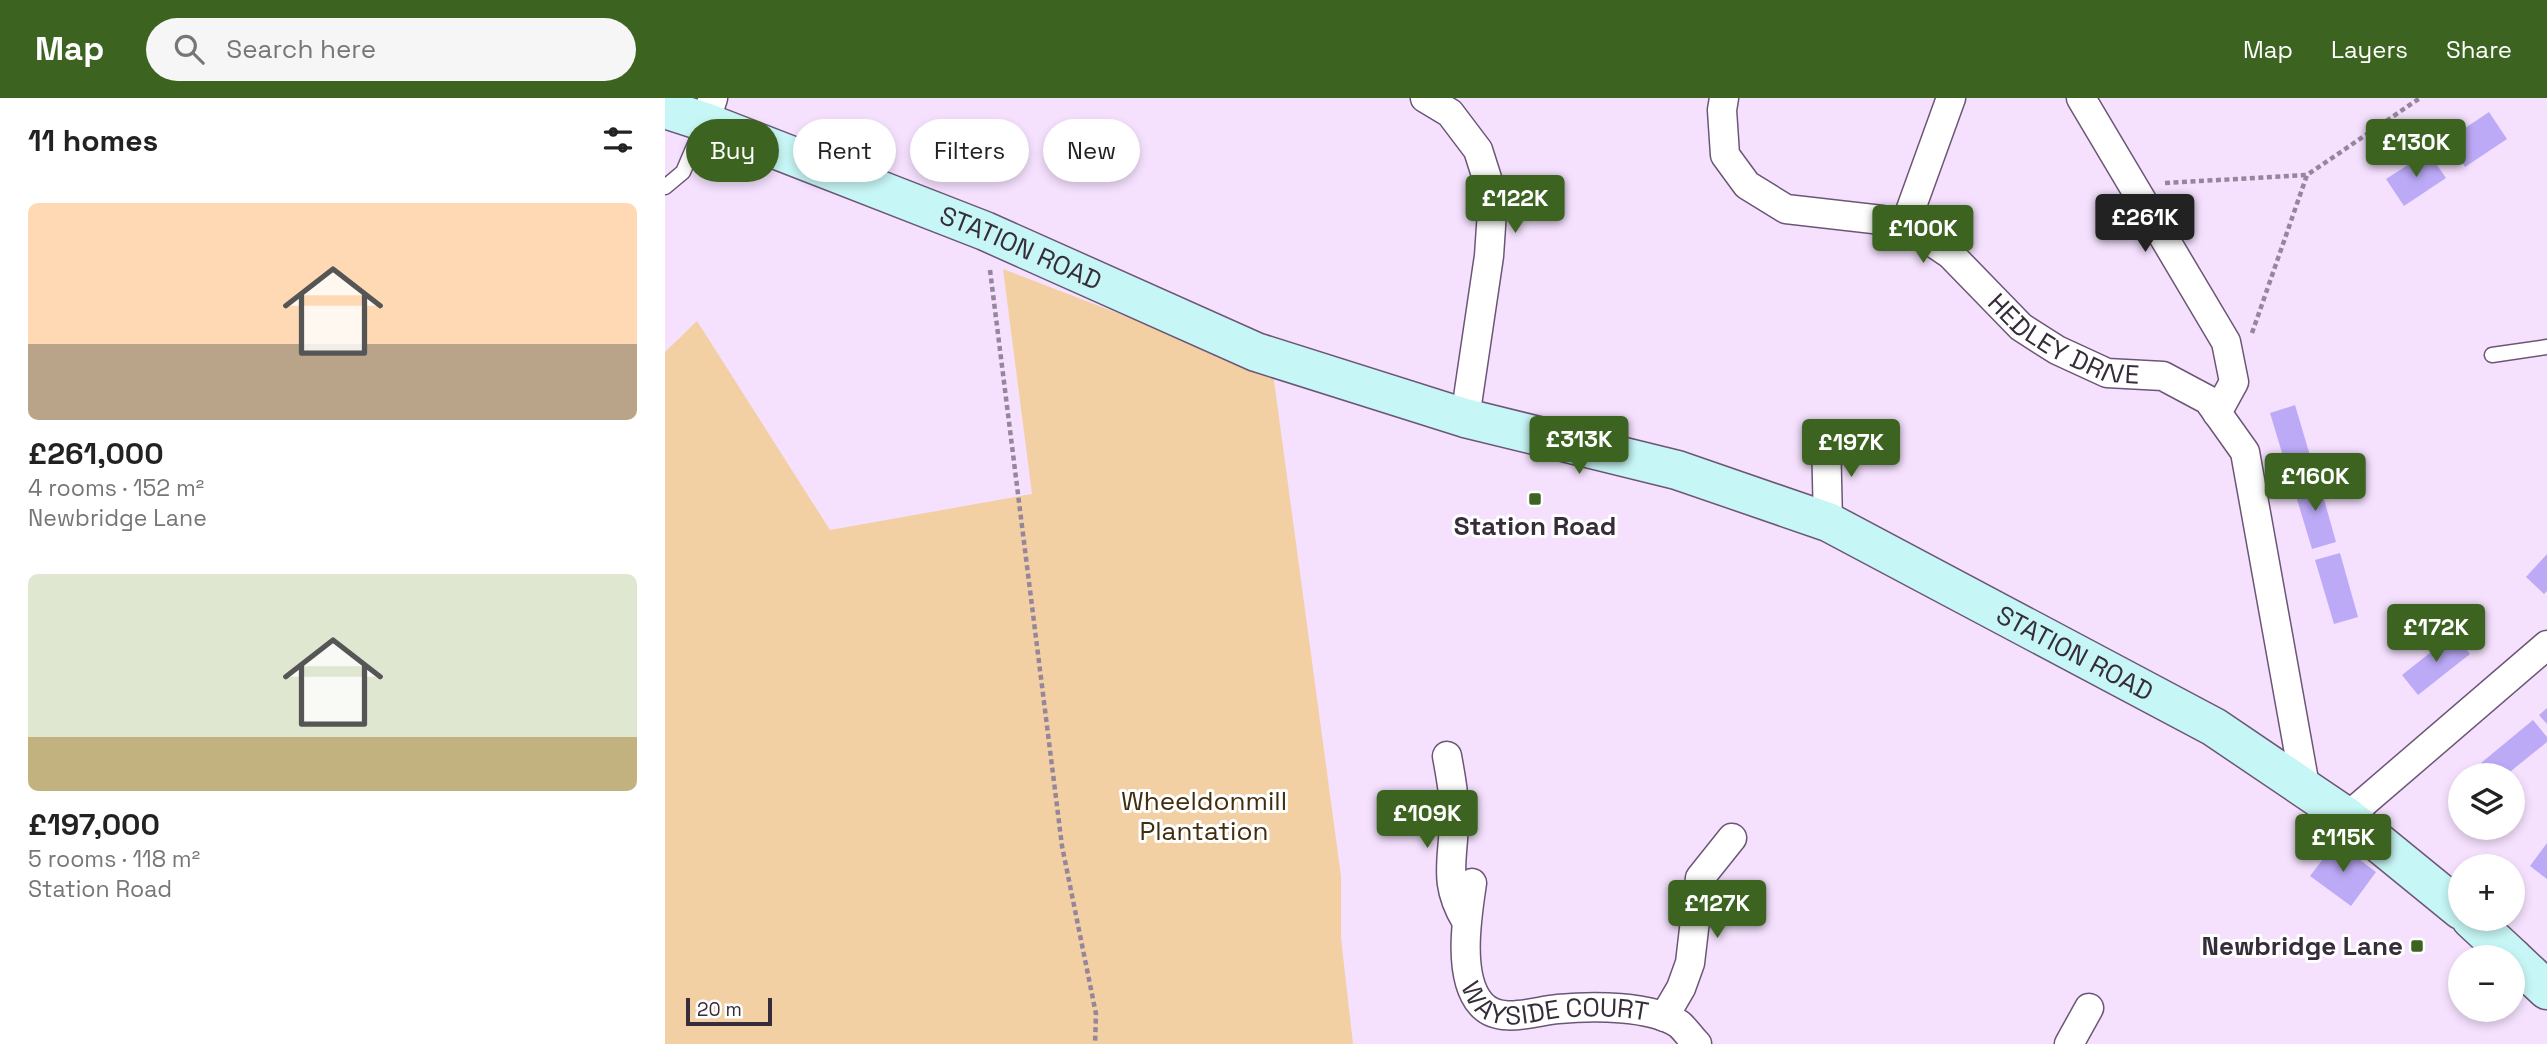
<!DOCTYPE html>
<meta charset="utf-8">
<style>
:root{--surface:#fff;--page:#f6f6f6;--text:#222;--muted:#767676;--accent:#3c6420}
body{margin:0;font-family:"Space Grotesk",sans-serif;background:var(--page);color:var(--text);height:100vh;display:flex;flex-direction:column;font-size:26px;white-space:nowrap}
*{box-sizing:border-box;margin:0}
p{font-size:23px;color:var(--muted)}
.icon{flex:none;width:38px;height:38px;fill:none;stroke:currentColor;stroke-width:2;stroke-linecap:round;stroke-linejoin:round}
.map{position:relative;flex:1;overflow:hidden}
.sheet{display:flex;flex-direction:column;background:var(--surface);width:665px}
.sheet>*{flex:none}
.guide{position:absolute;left:21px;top:21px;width:665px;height:63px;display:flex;gap:14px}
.buttons{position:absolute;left:1783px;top:665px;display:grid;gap:14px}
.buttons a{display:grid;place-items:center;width:77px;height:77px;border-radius:50%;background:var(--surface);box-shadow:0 4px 10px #0003;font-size:35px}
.scale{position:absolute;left:21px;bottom:18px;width:86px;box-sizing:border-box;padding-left:7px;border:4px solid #362c3a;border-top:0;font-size:19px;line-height:24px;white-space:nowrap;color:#362c3a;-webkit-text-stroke:5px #fff;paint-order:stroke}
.price{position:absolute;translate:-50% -60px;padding:0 16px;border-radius:7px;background:var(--accent);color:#fff;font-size:23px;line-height:46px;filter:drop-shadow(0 2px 4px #0008)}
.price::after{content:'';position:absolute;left:50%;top:42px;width:21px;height:16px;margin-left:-10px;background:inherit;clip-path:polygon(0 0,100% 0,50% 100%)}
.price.on{background:#222;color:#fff}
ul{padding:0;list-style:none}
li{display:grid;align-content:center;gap:14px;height:371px;padding:0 28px}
li span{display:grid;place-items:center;height:217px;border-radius:10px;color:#555}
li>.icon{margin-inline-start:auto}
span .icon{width:126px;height:126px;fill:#fffc;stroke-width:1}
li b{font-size:30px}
h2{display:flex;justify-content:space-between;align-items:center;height:84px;padding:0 28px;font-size:30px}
.chip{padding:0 24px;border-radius:32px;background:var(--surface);box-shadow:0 4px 10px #0003;font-size:24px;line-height:63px}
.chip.on{background:var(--accent);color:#fff}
header{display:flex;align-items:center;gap:42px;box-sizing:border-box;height:98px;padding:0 35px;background:var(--accent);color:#fff}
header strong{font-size:33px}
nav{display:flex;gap:38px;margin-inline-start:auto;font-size:24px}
.search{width:490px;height:63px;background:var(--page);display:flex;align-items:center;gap:18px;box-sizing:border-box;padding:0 24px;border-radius:38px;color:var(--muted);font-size:26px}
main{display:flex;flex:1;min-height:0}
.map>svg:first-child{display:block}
.green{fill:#f2d0a3}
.building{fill:#bcaaf7}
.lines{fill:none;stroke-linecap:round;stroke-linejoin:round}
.lane-casing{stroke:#6c5676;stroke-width:17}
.street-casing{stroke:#6c5676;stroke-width:31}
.secondary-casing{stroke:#6c5676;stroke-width:41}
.path{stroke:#95869c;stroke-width:4.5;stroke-dasharray:5 3.5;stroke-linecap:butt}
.lane{stroke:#fff;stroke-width:14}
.street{stroke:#fff;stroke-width:28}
.secondary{stroke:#c6f6f5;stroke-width:38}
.poi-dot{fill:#3c6420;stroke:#fff;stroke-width:2.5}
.labels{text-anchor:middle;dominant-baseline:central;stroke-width:6;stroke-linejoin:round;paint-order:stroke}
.street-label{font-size:26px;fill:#362c3a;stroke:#fff}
.poi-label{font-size:26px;font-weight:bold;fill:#362c3a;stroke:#fff}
.park-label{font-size:26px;fill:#422d0c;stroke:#fff}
</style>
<header>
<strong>Map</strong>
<div class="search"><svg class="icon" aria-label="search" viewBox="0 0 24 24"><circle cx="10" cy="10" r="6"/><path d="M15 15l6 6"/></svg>Search here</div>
<nav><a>Map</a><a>Layers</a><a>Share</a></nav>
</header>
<main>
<section class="sheet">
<h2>11 homes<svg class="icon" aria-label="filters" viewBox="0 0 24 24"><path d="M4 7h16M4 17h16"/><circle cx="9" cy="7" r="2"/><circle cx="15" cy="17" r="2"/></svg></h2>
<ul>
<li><span style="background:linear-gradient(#ffd9b3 65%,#b9a48a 0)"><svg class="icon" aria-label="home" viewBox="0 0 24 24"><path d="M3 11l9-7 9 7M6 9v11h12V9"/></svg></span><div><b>£261,000</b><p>4 rooms · 152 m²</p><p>Newbridge Lane</p></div></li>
<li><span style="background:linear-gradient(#dfe7d0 75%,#c2b280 0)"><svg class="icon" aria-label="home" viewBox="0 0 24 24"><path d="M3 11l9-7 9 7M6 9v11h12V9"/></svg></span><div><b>£197,000</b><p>5 rooms · 118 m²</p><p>Station Road</p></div></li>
</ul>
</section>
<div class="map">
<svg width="1882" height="946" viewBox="0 0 1882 946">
<rect width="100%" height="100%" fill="#f5e1fe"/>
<path class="green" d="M338 171 608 275 676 778V840L688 946H0V254L32 223 165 432 367 396Z"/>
<path class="building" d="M1824 14 1842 41 1800 69 1782 42Z
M1763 54 1781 80 1739 108 1721 81Z
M1630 307 1649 371 1624 378 1605 315Z
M1653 380 1671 444 1647 451 1628 388Z
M1675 455 1693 519 1669 526 1650 462Z
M1882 456V493L1879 496 1861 479Z
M1789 536 1805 556 1753 597 1737 577Z
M1882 610V626L1874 617Z
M1868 622 1882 639V644L1841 677H1827L1816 665Z
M1671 744 1711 774 1686 808 1645 778Z
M1882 745V781L1865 768Z"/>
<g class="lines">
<defs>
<path id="lane" d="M0 89 18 74 39 25
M1827 257 1882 249"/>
<g id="street">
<path d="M760 0 785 15 813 52 828 99 824 158 800 320"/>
<path id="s1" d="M1059 0 1057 12 1060 57 1082 87 1121 111 1217 122 1255 136 1285 156 1356 229 1392 252 1442 275 1498 278 1543 302 1580 354 1640 688"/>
<path d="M1416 0 1561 244 1569 284 1552 315"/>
<path d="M40 24 48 0"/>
<path d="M1239 130 1286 0"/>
<path d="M1161 339 1163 424"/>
<path d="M782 658C786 680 790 701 789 723 788 765 778 784 801 823"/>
<path d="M1682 719 1882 547"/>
<path id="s2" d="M807 785C802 818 792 879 816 906 834 927 870 913 893 911 926 908 986 907 1014 926 1020 931 1026 940 1032 946"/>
<path d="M999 919 1016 890 1025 865 1035 780 1067 740"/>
<path d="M1404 946 1424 910"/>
</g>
<g id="secondary">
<path id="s3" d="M0 11 40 24 320 133 591 254 800 320 1012 372 1163 424 1549 629 1682 719 1796 812"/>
<path d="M1806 821 1847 859"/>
<path d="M1848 860 1882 892"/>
</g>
</defs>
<use href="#lane" class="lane-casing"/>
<use href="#street" class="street-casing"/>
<use href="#secondary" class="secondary-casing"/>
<path class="path" d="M1500 85 1642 77
M325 172 397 748 431 916 430 946
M1587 235 1642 77 1755 0"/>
<use href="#lane" class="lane"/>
<use href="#street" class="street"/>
<use href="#secondary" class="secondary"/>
</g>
<g class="poi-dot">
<rect x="863" y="394" width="14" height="14" rx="3.5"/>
<rect x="1745" y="841" width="14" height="14" rx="3.5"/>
</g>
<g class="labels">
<g class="street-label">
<text stroke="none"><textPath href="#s3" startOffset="382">STATION ROAD</textPath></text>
<text stroke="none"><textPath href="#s1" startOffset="460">HEDLEY DRIVE</textPath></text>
<text stroke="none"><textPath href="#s3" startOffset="1516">STATION ROAD</textPath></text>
<text stroke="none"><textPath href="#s2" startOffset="198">WAYSIDE COURT</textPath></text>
</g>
<g class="poi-label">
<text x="870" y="428">Station Road</text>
<text x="1738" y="848" text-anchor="end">Newbridge Lane</text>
</g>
<g class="park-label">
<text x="539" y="703">Wheeldonmill<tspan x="539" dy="30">Plantation</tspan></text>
</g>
</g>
</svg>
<div class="buttons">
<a><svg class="icon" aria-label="layers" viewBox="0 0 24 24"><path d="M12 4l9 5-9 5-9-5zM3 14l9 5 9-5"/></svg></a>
<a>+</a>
<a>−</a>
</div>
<div class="scale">20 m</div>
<b class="price" style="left:1751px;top:81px">£130K</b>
<b class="price" style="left:850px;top:137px">£122K</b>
<b class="price on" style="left:1480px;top:156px">£261K</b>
<b class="price" style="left:1258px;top:167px">£100K</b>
<b class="price" style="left:914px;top:378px">£313K</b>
<b class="price" style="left:1186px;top:381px">£197K</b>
<b class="price" style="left:1650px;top:415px">£160K</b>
<b class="price" style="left:1771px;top:566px">£172K</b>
<b class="price" style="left:762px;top:752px">£109K</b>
<b class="price" style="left:1678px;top:776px">£115K</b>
<b class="price" style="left:1052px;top:842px">£127K</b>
<div class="guide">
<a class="chip on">Buy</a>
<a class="chip">Rent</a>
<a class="chip">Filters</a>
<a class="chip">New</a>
</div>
</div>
</main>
